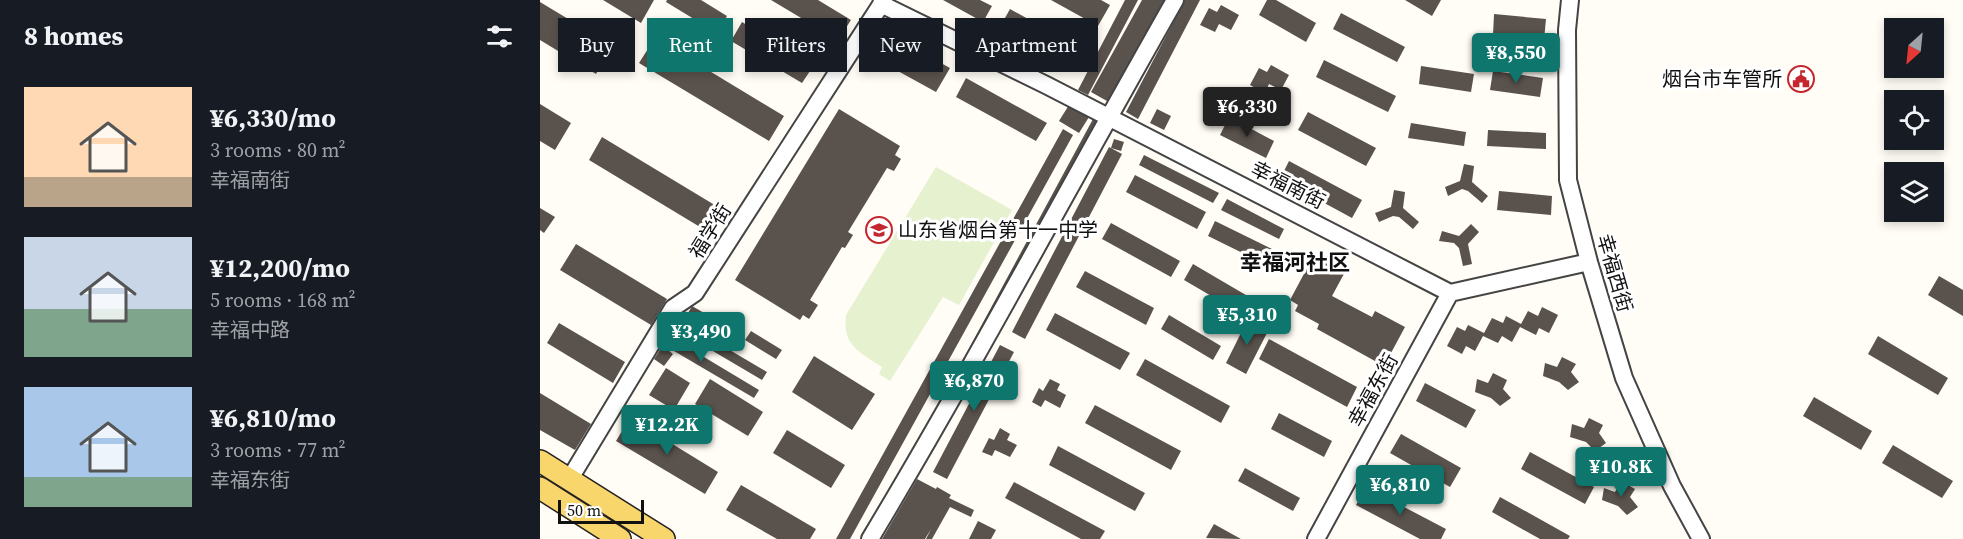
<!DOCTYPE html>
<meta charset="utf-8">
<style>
:root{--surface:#171b24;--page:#20242c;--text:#f1f3f6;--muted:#9ea1a6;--accent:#0f766e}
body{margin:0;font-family:"Source Serif 4","Noto Sans SC",serif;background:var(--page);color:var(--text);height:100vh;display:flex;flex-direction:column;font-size:22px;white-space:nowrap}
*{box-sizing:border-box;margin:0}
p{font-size:20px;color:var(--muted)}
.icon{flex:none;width:33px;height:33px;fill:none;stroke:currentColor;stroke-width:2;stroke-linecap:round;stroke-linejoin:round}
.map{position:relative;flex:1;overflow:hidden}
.side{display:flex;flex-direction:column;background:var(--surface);width:540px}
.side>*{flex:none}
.hud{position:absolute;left:18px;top:18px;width:570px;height:54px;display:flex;gap:12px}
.needle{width:39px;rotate:207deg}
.fabs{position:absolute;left:1344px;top:18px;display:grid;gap:12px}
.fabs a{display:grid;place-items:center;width:60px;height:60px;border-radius:0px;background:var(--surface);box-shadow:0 3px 9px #0003;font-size:30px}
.scale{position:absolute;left:18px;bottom:15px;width:86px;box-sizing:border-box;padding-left:6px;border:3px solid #111;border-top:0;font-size:16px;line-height:21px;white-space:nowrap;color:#111;-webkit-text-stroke:4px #fff;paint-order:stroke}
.price{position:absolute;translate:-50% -51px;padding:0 14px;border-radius:6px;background:var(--accent);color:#fff;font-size:20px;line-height:39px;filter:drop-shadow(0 2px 3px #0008)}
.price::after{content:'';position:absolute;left:50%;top:36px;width:18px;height:14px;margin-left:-9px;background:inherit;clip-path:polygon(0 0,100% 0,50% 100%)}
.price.active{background:#222;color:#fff}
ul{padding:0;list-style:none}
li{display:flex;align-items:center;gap:18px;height:150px;padding:0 24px}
li span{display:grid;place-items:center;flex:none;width:168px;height:120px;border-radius:0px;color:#555}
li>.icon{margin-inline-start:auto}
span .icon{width:72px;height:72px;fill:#fffc;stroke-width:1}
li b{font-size:26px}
h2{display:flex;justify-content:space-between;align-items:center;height:72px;padding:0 24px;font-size:26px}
.pill{padding:0 21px;border-radius:0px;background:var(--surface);box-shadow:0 3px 9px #0003;font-size:21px;line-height:54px}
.pill.active{background:var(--accent);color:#fff}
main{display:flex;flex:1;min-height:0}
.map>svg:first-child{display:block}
.pitch{fill:#e6f2cf}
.building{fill:#5a524d}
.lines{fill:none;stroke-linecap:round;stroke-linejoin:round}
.minor-casing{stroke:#444;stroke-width:20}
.major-casing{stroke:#222;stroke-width:24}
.minor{stroke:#fff;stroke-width:16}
.major{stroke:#f9d66b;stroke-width:21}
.labels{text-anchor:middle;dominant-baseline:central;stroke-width:6;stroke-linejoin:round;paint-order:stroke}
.poi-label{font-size:20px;fill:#111;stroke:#fff;text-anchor:end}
.street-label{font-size:20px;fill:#111;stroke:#fff}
.quarter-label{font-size:22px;font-weight:bold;fill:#111;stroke:#fff}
</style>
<main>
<section class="side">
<h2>8 homes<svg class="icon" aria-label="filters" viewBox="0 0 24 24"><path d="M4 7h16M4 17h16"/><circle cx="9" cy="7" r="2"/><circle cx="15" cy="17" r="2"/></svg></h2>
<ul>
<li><span style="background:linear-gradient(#ffd9b3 75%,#b9a48a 0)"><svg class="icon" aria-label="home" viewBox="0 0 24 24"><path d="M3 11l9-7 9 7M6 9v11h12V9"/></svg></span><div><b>¥6,330/mo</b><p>3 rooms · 80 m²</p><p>幸福南街</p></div></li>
<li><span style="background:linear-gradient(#c9d6e8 60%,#7fa58c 0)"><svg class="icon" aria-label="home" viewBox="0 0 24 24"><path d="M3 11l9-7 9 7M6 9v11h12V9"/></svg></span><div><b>¥12,200/mo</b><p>5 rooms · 168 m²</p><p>幸福中路</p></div></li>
<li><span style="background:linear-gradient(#a9c7e8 75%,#7fa58c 0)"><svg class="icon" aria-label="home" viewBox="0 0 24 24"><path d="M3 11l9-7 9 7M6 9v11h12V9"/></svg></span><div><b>¥6,810/mo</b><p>3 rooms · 77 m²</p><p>幸福东街</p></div></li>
</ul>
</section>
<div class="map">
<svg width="1423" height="539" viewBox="0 0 1423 539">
<rect width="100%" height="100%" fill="#fffdf5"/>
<path class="pitch" d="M396 167 472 210 419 305 403 297 350 381 339 374 342 367C319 352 302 345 306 315Z"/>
<path class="building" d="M63 0H114L101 23Z
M127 0H161L187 16 177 33 126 2Z
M231 0H278L311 20 298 40Z
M403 0H440L452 6 443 22Z
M511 0H561L570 5 558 26Z
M585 0H598L548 95 538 90Z
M602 0H643L583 110 551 92Z
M645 0H660L598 119 586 112Z
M727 0H736L776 23 766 42 719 15Z
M865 0H901L892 16Z
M0 2 73 46 56 74 0 40Z
M681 5 699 15 691 30 679 24 675 32 660 25 669 8 677 12Z
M470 9 544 50 534 68 460 27Z
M801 13 865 47 857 62 793 29Z
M954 14 1006 19 1004 40 953 35Z
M202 22 274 65 262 83 191 41Z
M341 30 410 68 396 92 327 54Z
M115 38 244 116 229 141 99 63Z
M784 60 856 96 848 112 776 77Z
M731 65 749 75 741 90 729 84 725 93 710 85 719 68 727 72Z
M881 66 934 74 931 92 879 84Z
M953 71 1003 78 1000 97 950 90Z
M426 78 507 123 496 141 416 97Z
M549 97 585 115 578 131 567 126 380 472 366 465 553 119 549 117 539 133 519 121 529 105 542 113Z
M0 104 31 123 15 150 0 141Z
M299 109 360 146 355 155 361 159 354 171 347 168 308 232 313 235 305 248 302 247 270 300 278 305 269 319 263 315 260 320 195 280Z
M617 109 631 116 624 130 610 123Z
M768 112 836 148 826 166 758 130Z
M689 117 734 141 726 158 680 135Z
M871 123 926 132 924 146 868 138Z
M523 129 533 135 310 539H296Z
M948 130 1006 133V149L947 146Z
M62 137 178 207 165 230 49 160Z
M574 139 584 142 581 151 571 148Z
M569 147 582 154 485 339 472 332Z
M604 155 679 193 673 203 599 165Z
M749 161 822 200 812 218 740 179Z
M924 164 934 166 932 182 948 196 942 203 928 191 922 189 908 196 905 187 920 181Z
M595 175 666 212 657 229 586 192Z
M854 190 865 192 863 208 879 222 873 229 859 217 853 216 839 222 835 213 851 207Z
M959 191 1012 196 1011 215 957 210Z
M687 199 744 229 739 239 681 210Z
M0 208 15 217 4 233 0 230Z
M675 221 734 250 727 265 668 236Z
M571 223 640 261 631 277 562 239Z
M931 224 939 232 928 244 932 264 923 266 919 248 914 243 899 241 902 231 919 236Z
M36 244 127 299 111 325 20 270Z
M774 255 805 272 792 296 832 317 835 311 865 327 844 366 777 329 779 324 755 311 758 305 750 300Z
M653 264 711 298 702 314 644 280Z
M545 271 614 308 606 325 536 287Z
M1399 276 1423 290V316L1388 295Z
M152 306 197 332 192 341 147 315Z
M1002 307 1018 315 1009 333 999 328 996 335 980 327 972 342 962 336 958 343 943 336 935 351 926 346 922 354 907 346 917 327 925 331 928 325 944 333 952 318 963 323 966 316 981 324 988 311 998 316Z
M515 313 590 353 580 370 506 330Z
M629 315 681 346 673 360 621 329Z
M143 316 150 321 142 333 135 329Z
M708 319 729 329 706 374 686 363Z
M19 323 85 362 73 383 7 343Z
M149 326 227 372 222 380 144 334Z
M132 331 142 337 139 342 219 390 214 398 134 351 124 347 133 354 124 366 114 359Z
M211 331 242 350 236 359 205 340Z
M1338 336 1408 378 1398 395 1328 354Z
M729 339 817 387 807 407 719 359Z
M460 345 474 352 407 479 393 472Z
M274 356 335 394 312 430 252 392Z
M1022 357 1036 364 1031 372 1039 382 1028 390 1019 382 1003 376 1005 363 1017 367Z
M605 359 690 406 681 423 596 375Z
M126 368 150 383 134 410 109 395Z
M953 373 967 380 963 389 971 398 960 406 951 398 935 392 937 379 948 383Z
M170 379 223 412 208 436 155 404Z
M510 379 520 384 517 390 526 395 520 408 505 400 501 407 492 402 499 388 503 391Z
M885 383 936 410 926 428 876 401Z
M0 393 51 424 35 450 0 430Z
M1274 397 1332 431 1321 450 1263 416Z
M555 405 641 451 631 470 545 423Z
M739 413 792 441 784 457 731 429Z
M90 418 178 472 165 494 76 441Z
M1049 418 1063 425 1059 433 1066 443 1055 451 1046 442 1030 437 1032 424 1044 428Z
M460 428 470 434 467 440 477 445 470 457 455 450 452 456 442 452 449 438 454 440Z
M247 430 305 465 291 488 233 453Z
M861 434 921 468 910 487 850 453Z
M1353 445 1413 481 1402 498 1342 463Z
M518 446 605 493 595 511 509 465Z
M990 452 1054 487 1045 504 981 469Z
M705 468 760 498 753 511 698 481Z
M377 479 396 489 397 487 411 495 409 498 434 510 431 517 410 507 392 539H386L391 529 385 539H342Z
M1081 481 1095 489 1090 497 1098 507 1087 515 1078 506 1062 500 1064 488 1075 492Z
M474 482 565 531 560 539H541L465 498Z
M201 485 276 529 270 539H237L186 510Z
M826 487 906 529 901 539H880L816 505Z
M960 497 1030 536 1028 539H1000L952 512Z
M438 521 456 530 451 539H429Z
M674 524 701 539 666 538Z"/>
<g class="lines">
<defs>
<path id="minor" d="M1030 0 1027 30 1028 180 1049 262 1084 378 1132 486 1161 539
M341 4 506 85 910 293 1049 262
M29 480 133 308 155 293 344 0
M330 539C436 362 533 179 635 0
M776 539 910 293"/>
<path id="major" d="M0 461 124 539
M0 488 80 539"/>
</defs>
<use href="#minor" class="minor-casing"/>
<use href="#major" class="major-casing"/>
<use href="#minor" class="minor"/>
<use href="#major" class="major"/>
</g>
<defs>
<symbol id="civic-ring" viewBox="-11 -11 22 22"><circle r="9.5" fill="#fff" stroke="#c4262e" stroke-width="1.5"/><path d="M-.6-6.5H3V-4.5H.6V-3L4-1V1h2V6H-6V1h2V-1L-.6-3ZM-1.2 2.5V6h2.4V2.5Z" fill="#c4262e"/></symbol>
<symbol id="school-ring" viewBox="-11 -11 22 22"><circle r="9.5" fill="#fff" stroke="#c4262e" stroke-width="1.5"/><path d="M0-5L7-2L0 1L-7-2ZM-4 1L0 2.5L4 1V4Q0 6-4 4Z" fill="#c4262e"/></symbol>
</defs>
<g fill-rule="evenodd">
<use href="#civic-ring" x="1246" y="64" width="30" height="30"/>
<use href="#school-ring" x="324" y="215" width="30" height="30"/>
</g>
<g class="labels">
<g class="poi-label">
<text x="1242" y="79">烟台市车管所</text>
<text x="358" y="230" text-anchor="start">山东省烟台第十一中学</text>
</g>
<g class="street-label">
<text transform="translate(748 185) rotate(27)">幸福南街</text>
<text transform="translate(170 231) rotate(-58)">福学街</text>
<text transform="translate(1075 273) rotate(74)">幸福西街</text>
<text transform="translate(833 390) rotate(-61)">幸福东街</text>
</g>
<g class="quarter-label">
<text x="755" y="262">幸福河社区</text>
</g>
</g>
</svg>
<div class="fabs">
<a><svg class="needle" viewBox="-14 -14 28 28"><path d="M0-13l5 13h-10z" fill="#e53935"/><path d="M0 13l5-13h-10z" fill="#9ea1a6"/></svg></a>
<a><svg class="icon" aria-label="locate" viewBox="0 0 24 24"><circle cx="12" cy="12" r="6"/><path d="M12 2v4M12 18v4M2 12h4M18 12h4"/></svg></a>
<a><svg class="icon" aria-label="layers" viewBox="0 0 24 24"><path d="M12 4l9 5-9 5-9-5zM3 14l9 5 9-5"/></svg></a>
</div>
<div class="scale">50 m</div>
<b class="price" style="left:976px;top:84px">¥8,550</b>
<b class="price active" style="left:707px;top:138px">¥6,330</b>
<b class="price" style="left:707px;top:346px">¥5,310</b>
<b class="price" style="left:161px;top:363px">¥3,490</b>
<b class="price" style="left:434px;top:412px">¥6,870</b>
<b class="price" style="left:127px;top:456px">¥12.2K</b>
<b class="price" style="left:1081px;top:498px">¥10.8K</b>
<b class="price" style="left:860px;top:516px">¥6,810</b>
<div class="hud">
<a class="pill">Buy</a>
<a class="pill active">Rent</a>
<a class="pill">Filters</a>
<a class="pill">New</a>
<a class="pill">Apartment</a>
</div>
</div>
</main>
